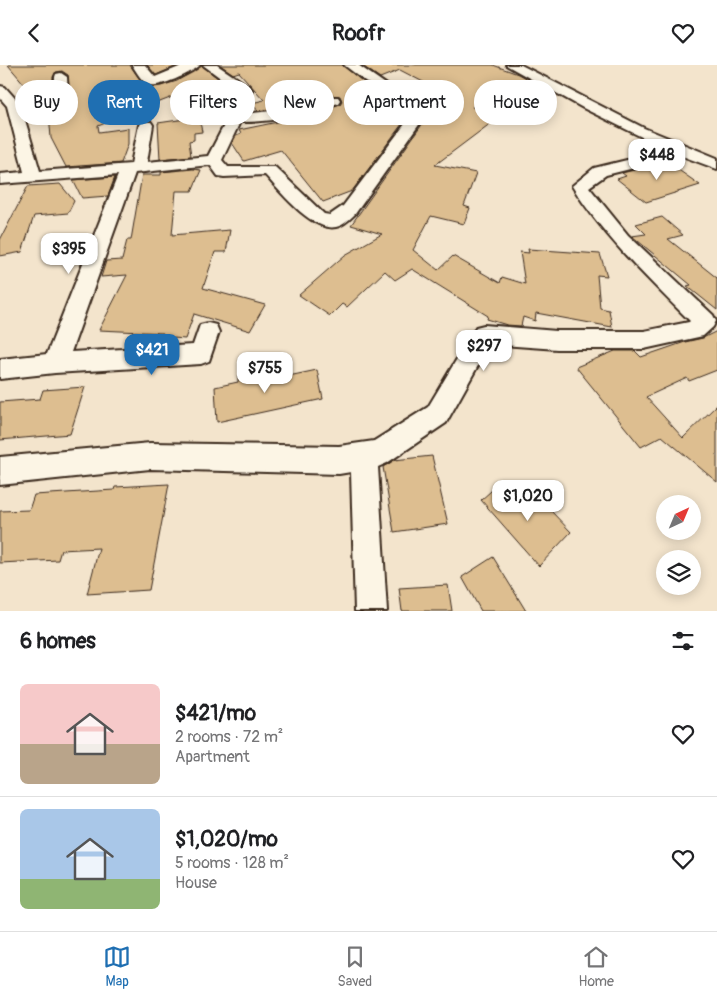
<!DOCTYPE html>
<meta charset="utf-8">
<style>
:root{--surface:#fff;--page:#f6f6f6;--text:#202124;--muted:#757577;--line:#e0e0e0;--accent:#1f6fb2}
body{margin:0;font-family:Pangolin,sans-serif;background:var(--page);color:var(--text);height:100vh;display:flex;flex-direction:column;font-size:19px;white-space:nowrap}
*{box-sizing:border-box;margin:0}
p{font-size:16px;color:var(--muted)}
.icon{flex:none;width:28px;height:28px;fill:none;stroke:currentColor;stroke-width:2;stroke-linecap:round;stroke-linejoin:round}
.map{position:relative;height:546px;overflow:hidden}
.side{display:flex;flex-direction:column;background:var(--surface);flex:1}
.side>*{flex:none}
.hud{position:absolute;left:15px;top:15px;width:688px;height:45px;display:flex;gap:10px}
.needle{width:32px;rotate:44deg}
.buttons{position:absolute;left:656px;top:430px;display:grid;gap:10px}
.buttons a{display:grid;place-items:center;width:45px;height:45px;border-radius:50%;background:var(--surface);box-shadow:0 2px 12px #0003;font-size:25px}
.price{position:absolute;translate:-50% -42px;padding:0 11px;border-radius:10px;background:#fff;color:#222;font-size:16px;line-height:32px;filter:drop-shadow(0 1px 2px #0008)}
.price::after{content:'';position:absolute;left:50%;top:30px;width:15px;height:11px;margin-left:-8px;background:inherit;clip-path:polygon(0 0,100% 0,50% 100%)}
.price.selected{background:var(--accent);color:#fff}
ul{padding:0;list-style:none}
li{display:flex;align-items:center;gap:15px;height:125px;padding:0 20px}
li+li{border-top:1px solid var(--line)}
li span{display:grid;place-items:center;flex:none;width:140px;height:100px;border-radius:8px;color:#555}
li>.icon{margin-inline-start:auto}
span .icon{width:60px;height:60px;fill:#fffc;stroke-width:1}
li b{font-size:21px}
h2{display:flex;justify-content:space-between;align-items:center;height:60px;padding:0 20px;font-size:21px}
.chip{padding:0 18px;border-radius:22px;background:var(--surface);box-shadow:0 2px 12px #0003;font-size:18px;line-height:45px}
.chip.selected{background:var(--accent);color:#fff}
header{display:flex;justify-content:space-between;align-items:center;height:65px;padding:0 20px;background:var(--surface);font-size:22px;font-weight:700}
.tab-bar{display:flex;justify-content:space-around;align-items:center;height:70px;border-top:1px solid var(--line);background:var(--surface);font-size:14px;color:var(--muted)}
.tab-bar a{display:grid;justify-items:center;gap:2px}
.tab-bar .selected{color:var(--accent)}
.map>svg:first-child{display:block}
.building{fill:#ddbe90;stroke:#3b2a1e}
.lines{fill:none;stroke-linecap:round;stroke-linejoin:round}
.minor-casing{stroke:#3b2a1e;stroke-width:4}
.minor{fill:#fcf5e5;fill-rule:evenodd}
</style>
<header><svg class="icon" aria-label="back" viewBox="0 0 24 24"><path d="M15 5l-7 7 7 7"/></svg>Roofr<svg class="icon" aria-label="heart" viewBox="0 0 24 24"><path d="M12 20l-8-8c-3-5 5-10 8-4 3-6 11-1 8 4z"/></svg></header>
<div class="map">
<svg width="717" height="546" viewBox="0 0 717 546">
<rect width="100%" height="100%" fill="#f3e4cc"/>
<filter id="ink" filterUnits="userSpaceOnUse"><feTurbulence type="fractalNoise" baseFrequency=".02" numOctaves="2"/><feDisplacementMap in="SourceGraphic" scale="10" xChannelSelector="R" yChannelSelector="G"/><feConvolveMatrix kernelMatrix="1 2 1 2 8 2 1 2 1" color-interpolation-filters="sRGB"/></filter>
<g filter="url(#ink)">
<path class="building" d="M8 0H130L141 16 150 22 161 21 177 16 202 1 219 14 98 61 99 67 128 63V79L121 98 66 102 51 73 49 48 45 44 68 37 70 33 68 10 62 6 56 7 53 12 52 30 37 34Z
M147 0H179L156 10Z
M220 0H342L366 19 347 27 390 37 408 51 352 126 323 137 281 85 244 96 232 78 236 71 241 69 239 65 302 52 326 44 340 39 342 36 340 31 328 30 299 41 258 46 252 38 264 35 239 7 233 9Z
M361 0H493L518 9 529 15 527 16 550 26 535 36 501 22 472 42 489 49 485 51 495 55 435 100 476 108 464 141 470 143 464 159 431 151 413 185 438 205 453 191 500 218 502 212 525 219 520 187 529 188 528 184 600 189 607 211 597 210 600 243 609 245 612 262 536 248 535 256 523 252 521 261 507 260 487 254 488 251 412 204 395 215 385 206 347 242 342 239 330 251 299 230 345 190 382 169 351 160 428 51 427 49 408 32 427 19 400 5 380 13Z
M199 52 202 67 194 68V75L189 76 191 91 160 94 158 58Z
M667 97 700 120 646 137 617 114 626 111 622 108Z
M193 104 201 105 192 126H176L172 170 230 165 226 187H215L203 223 265 240 250 266 194 249 185 274 161 272 163 268 99 265 127 210 101 212 106 196 122 195 127 175H131L142 110H161V107Z
M115 112 108 131 82 133 73 115Z
M60 119 74 136 68 148 34 151 22 187 0 191V175L28 121Z
M662 152 683 170 668 174 717 213V245L687 221 691 220 632 171 646 169 636 159Z
M717 266V305L689 316 687 313 646 332 683 373 717 340V417L662 371 641 382 576 302 615 286H635L641 292 685 277 703 273Z
M317 305 323 334 217 357 215 322 238 317V311L263 306 265 316Z
M85 322 70 369 0 375V337L40 334 43 325Z
M432 391 448 459 394 467 383 402 394 395Z
M501 417 519 436 531 425 571 467 539 501 481 435Z
M169 419 149 525 87 529 99 483 61 485 58 495 0 498V446L29 445 34 430 114 425 115 422Z
M493 492 526 546H481L462 512Z
M448 520 452 546H402L399 523Z"/>
<g class="lines">
<defs>
<path id="minor" d="M132 0H145L155 12 184 0H200C194 7 159 23 150 20 143 19 136 6 132 0Z
M203 0H217L250 22 252 25 244 49 299 43 328 32H338L340 35 338 38C304 51 276 57 240 57L222 95 228 102H275L324 149 330 150 343 141 411 51 344 0H358L407 34 426 50 355 149C350 154 343 161 336 162 312 167 280 126 265 110L224 112 218 111 210 100 135 108 71 287 193 280 200 260 208 258 216 260 219 267 209 296 201 299 55 308 0 314V294L47 289 118 110 0 119V109L24 107 7 41 0 33V21L5 22 21 40 54 31 55 12 56 9 61 8 67 12 68 33 66 36 23 48 40 106 131 99 139 60 141 57H151L153 60 147 97 208 91 233 43 238 26Z
M506 0H521L644 63 717 93V104L682 91 606 110 589 122 628 170 713 250 716 256 713 262 703 271 644 284H557L490 279 446 358 387 398 378 402 387 546H355L351 407 339 409 150 404 0 420V392L150 378 339 381 374 376 428 342 476 262 484 260 557 266H644L689 257 690 256C647 213 604 172 572 121L594 103 668 85 583 43Z"/>
</defs>
<use href="#minor" class="minor-casing"/>
<use href="#minor" class="minor"/>
</g>
</g>
</svg>
<div class="buttons">
<a><svg class="needle" viewBox="-14 -14 28 28"><path d="M0-13l5 13h-10z" fill="#e53935"/><path d="M0 13l5-13h-10z" fill="#757577"/></svg></a>
<a><svg class="icon" aria-label="layers" viewBox="0 0 24 24"><path d="M12 4l9 5-9 5-9-5zM3 14l9 5 9-5"/></svg></a>
</div>
<b class="price" style="left:657px;top:116px">$448</b>
<b class="price" style="left:69px;top:210px">$395</b>
<b class="price" style="left:484px;top:307px">$297</b>
<b class="price selected" style="left:152px;top:311px">$421</b>
<b class="price" style="left:265px;top:329px">$755</b>
<b class="price" style="left:528px;top:457px">$1,020</b>
<div class="hud">
<a class="chip">Buy</a>
<a class="chip selected">Rent</a>
<a class="chip">Filters</a>
<a class="chip">New</a>
<a class="chip">Apartment</a>
<a class="chip">House</a>
</div>
</div>
<section class="side">
<h2>6 homes<svg class="icon" aria-label="filters" viewBox="0 0 24 24"><path d="M4 7h16M4 17h16"/><circle cx="9" cy="7" r="2"/><circle cx="15" cy="17" r="2"/></svg></h2>
<ul>
<li><span style="background:linear-gradient(#f6c9c9 60%,#b9a48a 0)"><svg class="icon" aria-label="home" viewBox="0 0 24 24"><path d="M3 11l9-7 9 7M6 9v11h12V9"/></svg></span><div><b>$421/mo</b><p>2 rooms · 72 m²</p><p>Apartment</p></div><svg class="icon" aria-label="heart" viewBox="0 0 24 24"><path d="M12 20l-8-8c-3-5 5-10 8-4 3-6 11-1 8 4z"/></svg></li>
<li><span style="background:linear-gradient(#a9c7e8 70%,#8fb573 0)"><svg class="icon" aria-label="home" viewBox="0 0 24 24"><path d="M3 11l9-7 9 7M6 9v11h12V9"/></svg></span><div><b>$1,020/mo</b><p>5 rooms · 128 m²</p><p>House</p></div><svg class="icon" aria-label="heart" viewBox="0 0 24 24"><path d="M12 20l-8-8c-3-5 5-10 8-4 3-6 11-1 8 4z"/></svg></li>
</ul>
</section>
<nav class="tab-bar">
<a class="selected"><svg class="icon" aria-label="map" viewBox="0 0 24 24"><path d="M3 6l6-2 6 2 6-2v14l-6 2-6-2-6 2zM9 4v14M15 6v14"/></svg>Map</a>
<a><svg class="icon" aria-label="saved" viewBox="0 0 24 24"><path d="M7 4h10v16l-5-4-5 4z"/></svg>Saved</a>
<a><svg class="icon" aria-label="home" viewBox="0 0 24 24"><path d="M3 11l9-7 9 7M6 9v11h12V9"/></svg>Home</a>
</nav>
